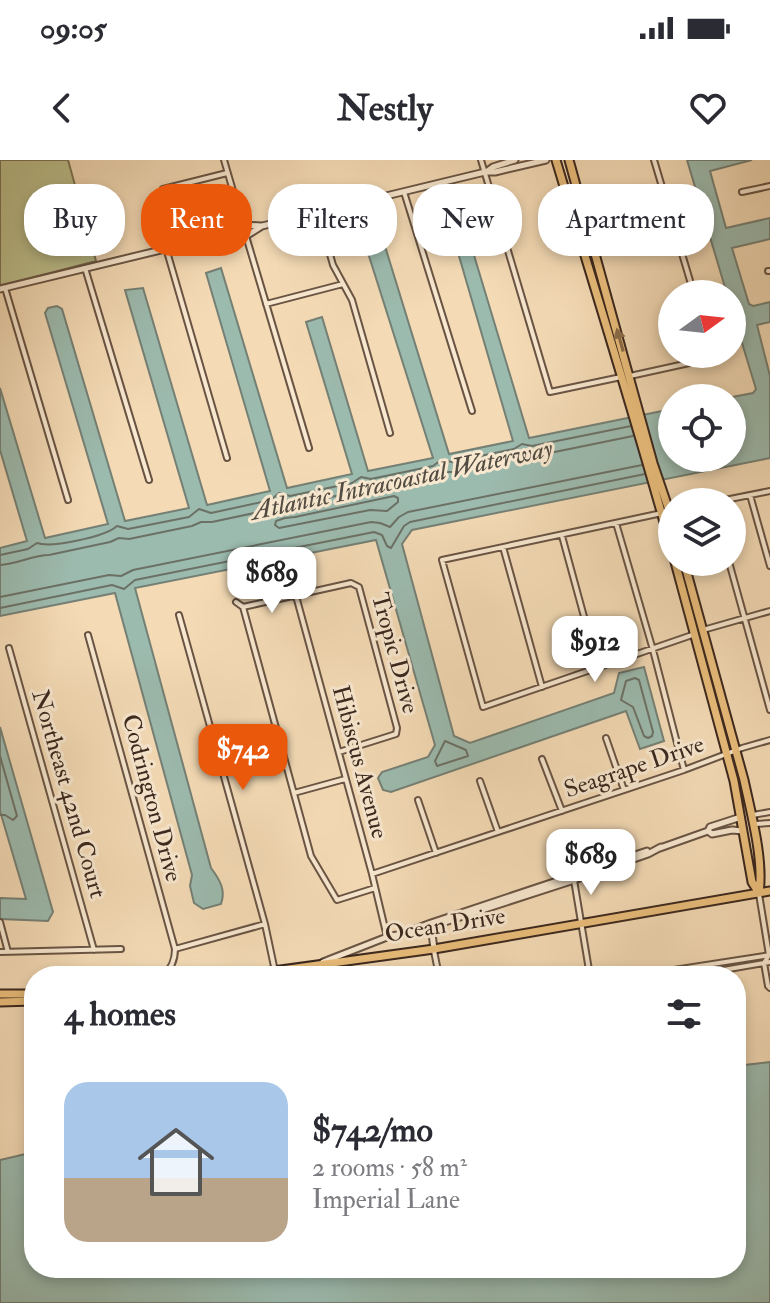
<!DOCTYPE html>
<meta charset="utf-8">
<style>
:root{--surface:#fff;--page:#f7f7f7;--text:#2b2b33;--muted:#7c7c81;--accent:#ea580c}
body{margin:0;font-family:"IM FELL Double Pica",serif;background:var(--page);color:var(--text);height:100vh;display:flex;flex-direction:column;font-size:30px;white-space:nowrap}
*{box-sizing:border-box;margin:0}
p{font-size:26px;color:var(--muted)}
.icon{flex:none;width:44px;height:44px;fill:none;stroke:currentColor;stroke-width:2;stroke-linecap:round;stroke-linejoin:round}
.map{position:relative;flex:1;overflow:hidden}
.drawer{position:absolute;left:24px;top:806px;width:722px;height:312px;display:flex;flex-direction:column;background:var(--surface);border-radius:32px;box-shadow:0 4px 12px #0003}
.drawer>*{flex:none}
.banner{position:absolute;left:24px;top:24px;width:722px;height:72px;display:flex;gap:16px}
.needle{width:52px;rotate:75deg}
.buttons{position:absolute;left:658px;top:120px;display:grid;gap:16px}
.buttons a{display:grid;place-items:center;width:88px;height:88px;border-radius:50%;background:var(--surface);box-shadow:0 4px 12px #0003;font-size:40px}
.price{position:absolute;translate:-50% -68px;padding:0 18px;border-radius:16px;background:#fff;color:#222;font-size:26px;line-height:52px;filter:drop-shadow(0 2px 4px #0008)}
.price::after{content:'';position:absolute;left:50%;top:48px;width:24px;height:18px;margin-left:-12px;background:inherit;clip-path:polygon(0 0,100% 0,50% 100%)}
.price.active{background:var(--accent);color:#fff}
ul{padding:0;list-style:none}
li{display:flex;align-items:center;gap:24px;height:200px;padding:0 40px}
li span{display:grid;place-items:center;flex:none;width:224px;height:160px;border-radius:24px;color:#555}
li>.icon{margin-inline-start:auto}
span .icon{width:96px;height:96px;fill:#fffc;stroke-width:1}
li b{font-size:34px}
h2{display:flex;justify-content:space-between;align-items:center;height:96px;padding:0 40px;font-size:34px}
.chip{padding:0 28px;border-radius:32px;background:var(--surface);box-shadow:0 4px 12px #0003;font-size:28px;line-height:72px}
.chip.active{background:var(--accent);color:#fff}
.status{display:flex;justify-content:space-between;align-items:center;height:56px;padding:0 40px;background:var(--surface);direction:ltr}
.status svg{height:22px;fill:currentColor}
header{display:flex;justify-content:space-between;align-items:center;height:104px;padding:0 40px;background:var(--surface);font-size:36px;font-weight:700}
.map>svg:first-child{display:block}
.green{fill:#bcc08d;stroke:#7c7456;stroke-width:2}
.water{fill:#9cbbaf;stroke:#758075;stroke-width:2}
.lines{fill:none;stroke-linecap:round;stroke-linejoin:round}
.shore{stroke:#6c7166;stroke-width:2}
.minor-casing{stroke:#695444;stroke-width:8}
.tertiary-casing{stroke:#695444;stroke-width:9}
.primary-casing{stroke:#3b271e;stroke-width:11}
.minor{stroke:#f8e8d0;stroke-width:4}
.tertiary{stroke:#f8e8d0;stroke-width:5}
.primary{stroke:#eabe7b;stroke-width:7}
.oneway{fill:#8a6b48}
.labels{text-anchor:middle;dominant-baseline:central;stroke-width:6;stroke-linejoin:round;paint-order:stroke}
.street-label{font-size:24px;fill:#3b271e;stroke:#f8e8d0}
.water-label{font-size:26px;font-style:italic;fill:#534c42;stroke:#f8e8d0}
</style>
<div class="status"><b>09:05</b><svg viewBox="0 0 49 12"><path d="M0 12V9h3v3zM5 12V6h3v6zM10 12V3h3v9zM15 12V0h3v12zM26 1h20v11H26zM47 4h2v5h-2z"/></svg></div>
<header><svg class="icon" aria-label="back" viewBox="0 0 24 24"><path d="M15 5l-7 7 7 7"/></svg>Nestly<svg class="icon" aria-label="heart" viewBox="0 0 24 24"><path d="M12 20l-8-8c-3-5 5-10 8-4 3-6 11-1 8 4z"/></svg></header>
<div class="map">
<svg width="770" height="1143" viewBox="0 0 770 1143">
<rect width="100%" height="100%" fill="#f4dbb6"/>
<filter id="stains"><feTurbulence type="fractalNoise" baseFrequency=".0025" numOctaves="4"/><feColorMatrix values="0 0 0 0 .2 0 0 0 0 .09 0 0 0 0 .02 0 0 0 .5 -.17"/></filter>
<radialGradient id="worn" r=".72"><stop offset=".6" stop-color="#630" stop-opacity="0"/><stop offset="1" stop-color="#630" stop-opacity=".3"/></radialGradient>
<path class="green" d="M0 0H68L96 101 0 126Z"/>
<path class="water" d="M687 0H752L710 11 726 68 770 58V79L732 88 749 144 753 146 770 142V162L757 165 770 216V298L412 370 402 384 454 576 470 583 614 533 619 513 644 507 664 581 640 589 626 551 391 632 383 630 378 618 382 612 428 597 435 585 376 380 135 428 211 708C220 720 226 730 221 744L203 749 194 743 190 726 192 715 115 433 0 456V388L27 381 0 290V228L45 378 108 364 45 153 48 148 57 146 62 149 125 361 189 348 125 130 143 128 207 345 270 331 206 113 221 108 287 328 352 314 306 162 322 157 368 311 433 298 362 74 380 70 449 294 513 281 447 55 461 52 529 278 672 249V298H732V238H727L753 233 756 229 732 150V134H727Z
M0 567 53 752 48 761 0 759V738L26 739 0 651Z
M770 902V1143H0V1000L34 992V1108H736V906Z"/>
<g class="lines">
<path class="shore" d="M394 336 398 338V342L387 351 370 350 279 368 275 365 276 361 285 358 295 357Z
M0 395 28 389 37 383C51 388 105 377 117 366L128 369 189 357 199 349 211 353 271 340 279 333 290 336 352 323 361 317 371 319 433 306 441 300 452 302 514 289 522 284 532 286 631 266
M0 405C17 404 33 395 49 395L110 382 119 378 129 379 192 366 201 362H212L273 349 282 345H292L355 332 363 328 372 329 434 316 444 312H453L515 299 524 295 535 296 633 276
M0 437 109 415 121 416 133 410 371 362 380 363 390 367 399 357 408 352 642 305
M0 448 112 425 124 429 135 420 374 372 382 375 387 386 391 388 404 366 410 362 645 314
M635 518 639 520 653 572 652 576 648 578 644 576 633 547 621 540 626 521Z
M445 581 466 590 468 596 437 606 435 601Z
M0 596 17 656 13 660 5 655H0"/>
<defs>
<path id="minor" d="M224 0 243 65
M481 0 550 232 621 217
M654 0 694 134
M163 29 227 13
M404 32 472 251
M742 32 770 26
M149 56a8 8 0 1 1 16 0a8 8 0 1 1-16 0Z
M318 52 333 105 352 140 390 273
M159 64 227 298
M246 76 309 288
M85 108 149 320
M768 111H770
M5 128 68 340
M266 144 343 124
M630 216 712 198 711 194
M750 335 770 406
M715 342 770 331
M662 353 442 400 483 547 695 474
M616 363 653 490 684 610
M562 376 598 508
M503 387 542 527
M729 402 770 550
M296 436 372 714 387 777
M236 442 243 447 311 696 337 740 375 728
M243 447 351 423 359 427 397 568 396 574 339 592
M179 455 265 764 276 816
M703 470 770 451
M88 475 175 789C175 800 172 808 163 816
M9 488 94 790
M606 578 624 630
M542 599 562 651
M480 621 498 672
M294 633 345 619
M418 640 436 693
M753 655 770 652
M755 664 770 663
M372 714 684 610 742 588 770 580
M574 720 590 816
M759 734 769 795 764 803 768 826 770 828
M0 762 8 792
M175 789 265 764
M434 791 439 816
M0 792 121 789
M635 816 770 795
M688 816 770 802
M736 842 738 853"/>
<path id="tertiary" d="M486 12 493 7 515 0
M227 74 238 73 246 76 262 66 485 12H495L546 0
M0 129 227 74 243 65 261 66
M708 671 710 667 741 657
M660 688 708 671 712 674 732 670 743 671
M431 766 434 789
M410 771 431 763 647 691
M323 802 387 777 417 771 574 720 648 694 661 687"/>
<path id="primary" d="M556 0C595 130 636 260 672 391
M569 0 653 303 672 359
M675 402 734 621 752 722 759 733
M684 402 744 620C751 653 764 700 759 733
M237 816 434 789 770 731
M0 834H34
M0 842 34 841"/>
</defs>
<use href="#minor" class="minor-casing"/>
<use href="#tertiary" class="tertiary-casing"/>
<use href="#primary" class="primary-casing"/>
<use href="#minor" class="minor"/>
<use href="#tertiary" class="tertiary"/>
<use href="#primary" class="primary"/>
</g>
<defs><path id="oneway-solid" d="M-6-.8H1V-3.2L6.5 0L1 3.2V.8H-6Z" transform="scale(2)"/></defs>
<use class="oneway" href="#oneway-solid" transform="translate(620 180) rotate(-106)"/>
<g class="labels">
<g class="street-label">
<text transform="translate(395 493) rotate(75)">Tropic Drive</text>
<text transform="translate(360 602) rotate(75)">Hibiscus Avenue</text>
<text transform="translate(634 607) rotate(-19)">Seagrape Drive</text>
<text transform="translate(69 634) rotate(74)">Northeast 42nd Court</text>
<text transform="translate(152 638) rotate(75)">Codrington Drive</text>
<text transform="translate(445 765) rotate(-9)">Ocean Drive</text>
</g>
<g class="water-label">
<text transform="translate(402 320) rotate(-12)">Atlantic Intracoastal Waterway</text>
</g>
</g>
<rect width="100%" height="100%" filter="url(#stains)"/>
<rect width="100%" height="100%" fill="url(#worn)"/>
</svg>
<div class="buttons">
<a><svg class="needle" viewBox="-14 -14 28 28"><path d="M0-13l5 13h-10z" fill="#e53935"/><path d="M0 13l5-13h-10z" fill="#7c7c81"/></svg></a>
<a><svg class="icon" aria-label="locate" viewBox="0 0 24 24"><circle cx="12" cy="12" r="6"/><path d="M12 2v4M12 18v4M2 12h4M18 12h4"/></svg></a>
<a><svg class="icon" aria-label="layers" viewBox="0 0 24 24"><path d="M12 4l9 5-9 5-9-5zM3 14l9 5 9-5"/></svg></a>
</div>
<b class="price" style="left:272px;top:455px">$689</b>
<b class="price" style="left:595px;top:524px">$912</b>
<b class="price active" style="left:243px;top:632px">$742</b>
<b class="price" style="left:591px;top:737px">$689</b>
<div class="banner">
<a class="chip">Buy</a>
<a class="chip active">Rent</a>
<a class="chip">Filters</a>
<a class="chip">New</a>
<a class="chip">Apartment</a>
</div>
<section class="drawer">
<h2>4 homes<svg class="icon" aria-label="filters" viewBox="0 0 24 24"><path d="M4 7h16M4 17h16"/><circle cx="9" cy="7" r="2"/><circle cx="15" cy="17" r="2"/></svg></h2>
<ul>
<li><span style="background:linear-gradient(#a9c7e8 60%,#b9a48a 0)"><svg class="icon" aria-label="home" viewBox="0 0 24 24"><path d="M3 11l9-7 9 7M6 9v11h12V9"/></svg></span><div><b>$742/mo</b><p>2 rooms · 58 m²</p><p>Imperial Lane</p></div></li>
</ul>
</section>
</div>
